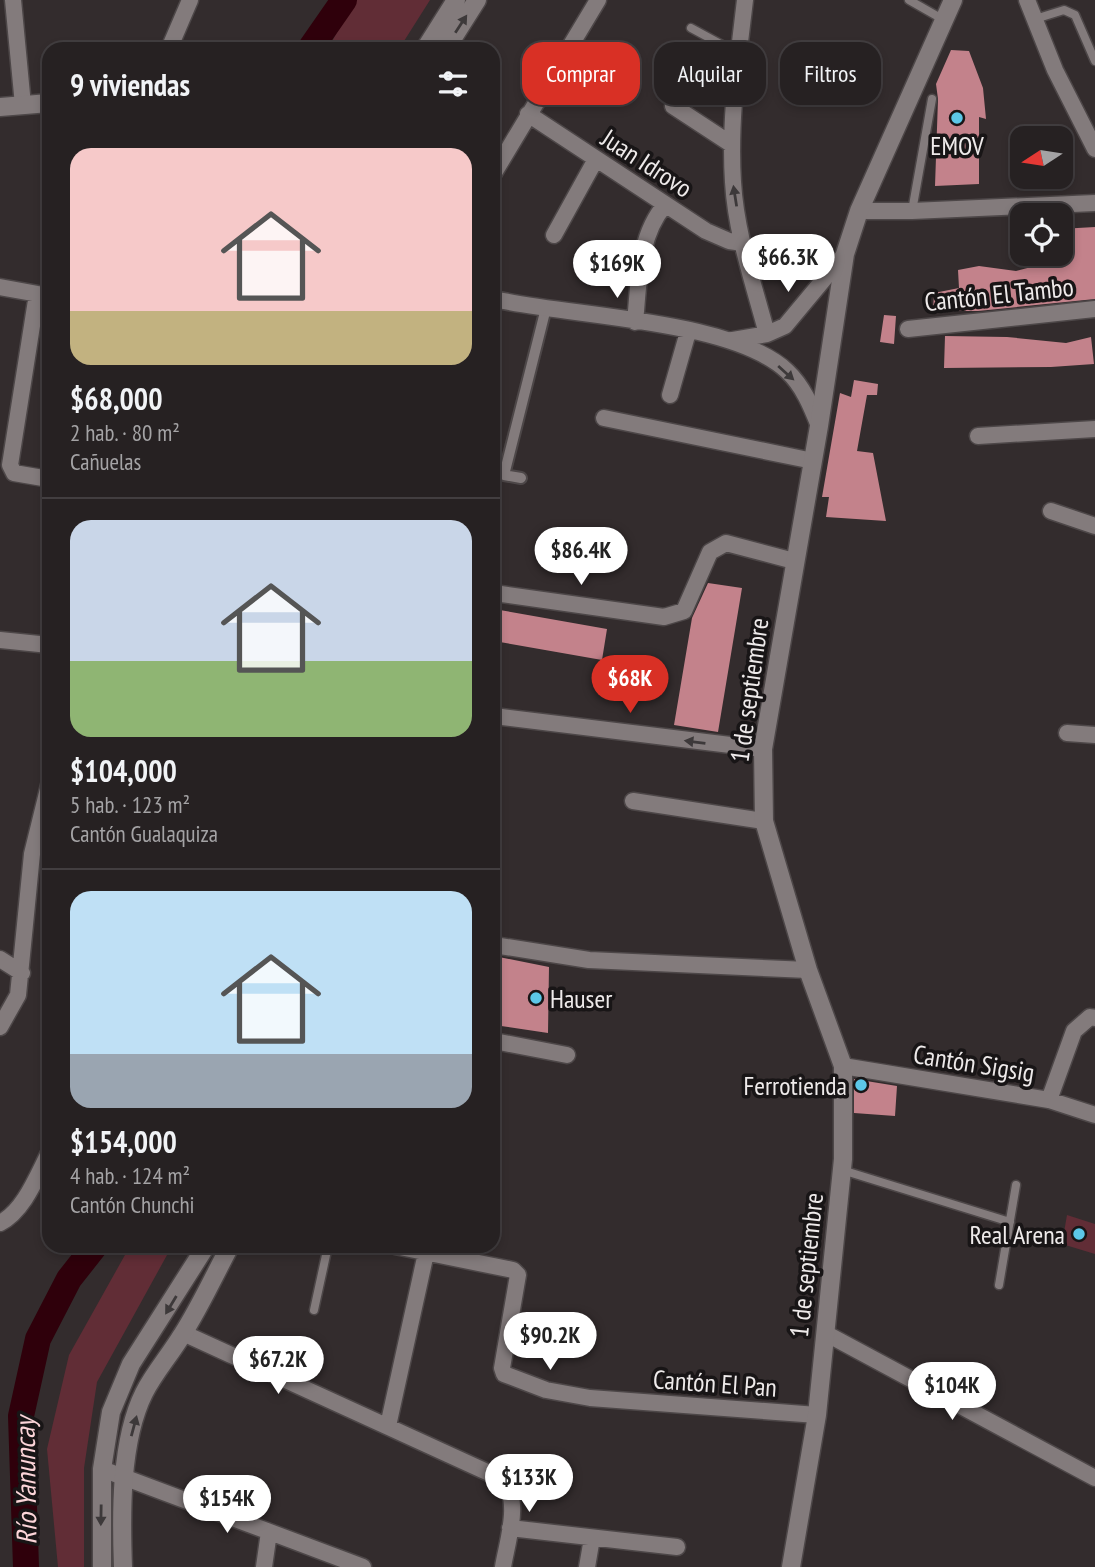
<!DOCTYPE html>
<html lang="es">
<meta charset="utf-8">
<style>
:root{--surface:#262122;--page:#322e2f;--text:#f1f3f6;--muted:#a4a3a5;--line:#423e40;--accent:#d93025}
body{margin:0;font-family:"PT Sans Narrow",sans-serif;background:var(--page);color:var(--text);height:100vh;display:flex;flex-direction:column;font-size:26px;white-space:nowrap}
*{box-sizing:border-box;margin:0}
p{font-size:23px;color:var(--muted)}
.icon{flex:none;width:38px;height:38px;fill:none;stroke:currentColor;stroke-width:2;stroke-linecap:round;stroke-linejoin:round}
.map{position:relative;flex:1;overflow:hidden}
.details{position:absolute;left:42px;top:42px;width:458px;height:1211px;display:flex;flex-direction:column;background:var(--surface);border-radius:21px;box-shadow:0 4px 10px #0003,0 0 0 2px var(--line)}
.details>*{flex:none}
.guide{position:absolute;left:522px;top:42px;width:467px;height:63px;display:flex;gap:14px}
.needle{width:46px;rotate:258deg}
.fabs{position:absolute;left:1010px;top:126px;display:grid;gap:14px}
.fabs a{display:grid;place-items:center;width:63px;height:63px;border-radius:14px;background:var(--surface);box-shadow:0 4px 10px #0003,0 0 0 2px var(--line);font-size:35px}
.price{position:absolute;translate:-50% -60px;padding:0 16px;border-radius:24px;background:#fff;color:#222;font-size:23px;line-height:46px;filter:drop-shadow(0 2px 4px #0008)}
.price::after{content:'';position:absolute;left:50%;top:42px;width:21px;height:16px;margin-left:-10px;background:inherit;clip-path:polygon(0 0,100% 0,50% 100%)}
.price.on{background:var(--accent);color:#fff}
ul{padding:0;list-style:none}
li{display:grid;align-content:center;gap:14px;height:371px;padding:0 28px}
li+li{border-top:2px solid var(--line)}
li span{display:grid;place-items:center;height:217px;border-radius:21px;color:#555}
li>.icon{margin-inline-start:auto}
span .icon{width:126px;height:126px;fill:#fffc;stroke-width:1}
li b{font-size:30px}
h2{display:flex;justify-content:space-between;align-items:center;height:84px;padding:0 28px;font-size:30px}
.tag{padding:0 24px;border-radius:21px;background:var(--surface);box-shadow:0 4px 10px #0003,0 0 0 2px var(--line);font-size:24px;line-height:63px}
.tag.on{background:var(--accent);color:#fff}
.map>svg:first-child{display:block}
.green{fill:#612d36}
.lines{fill:none;stroke-linecap:round;stroke-linejoin:round}
.river{stroke:#2f000b;stroke-width:26}
.building{fill:#c3828b}
.service-casing{stroke:#4d4748;stroke-width:11}
.pedestrian-casing{stroke:#4d4748;stroke-width:14}
.minor-casing{stroke:#4d4748;stroke-width:19}
.tertiary-casing{stroke:#4d4748;stroke-width:21}
.secondary-casing{stroke:#4d4748;stroke-width:21}
.service{stroke:#837b7c;stroke-width:8}
.pedestrian{stroke:#837b7c;stroke-width:10}
.minor{stroke:#837b7c;stroke-width:16}
.tertiary{stroke:#837b7c;stroke-width:18}
.secondary{stroke:#837b7c;stroke-width:18}
.oneway{fill:#3d393a}
.poi-dot{fill:#5cc7e8;stroke:#181516;stroke-width:2.5}
.labels{text-anchor:middle;dominant-baseline:central;stroke-width:7;stroke-linejoin:round;paint-order:stroke}
.poi-label{font-size:26px;fill:#eeeaea;stroke:#181516;text-anchor:end}
.street-label{font-size:26px;fill:#eeeaea;stroke:#181516}
.water-label{font-size:28px;font-style:italic;fill:#fcd5d9;stroke:#181516}
</style>
<div class="map">
<svg width="1095" height="1567" viewBox="0 0 1095 1567">
<rect width="100%" height="100%" fill="#332c2d"/>
<path class="green" d="M354 0H430L399 49H328Z
M1067 1215 1095 1224V1254L1062 1244Z
M130 1246H172L97 1382 84 1468V1567H58L47 1449 69 1355Z"/>
<g class="lines">
<path class="river" d="M310 49 344 0
M26 1567 21 1416 38 1339 69 1279 95 1246"/>
</g>
<path class="building" d="M951 50 969 51 983 88 986 119 979 117V184L935 186 938 99 936 84Z
M1095 227V299L978 311H933L934 293 959 288 958 270 979 266 1016 271 1035 266 1034 254H1060V229Z
M884 315 896 316 894 344 880 342Z
M945 336 1007 337 1066 343 1091 337 1094 364 1051 367 944 368Z
M854 380 878 384 877 395H867L857 451 873 453 886 521 826 517 829 497H822L840 393 851 397Z
M708 583 742 588 718 732 674 725 692 618Z
M494 609 607 629 602 660 494 641Z
M494 956 549 967 548 1033 494 1025Z
M854 1079 897 1086 895 1116 854 1113Z"/>
<g class="lines">
<defs>
<path id="service" d="M909 0 944 20
M1035 19 1064 10 1075 15 1095 61
M691 28 739 54
M912 211 932 99
M842 1170 1010 1222
M999 1285 1016 1185
M314 1310 328 1246"/>
<path id="pedestrian" d="M521 478 504 475 546 308"/>
<path id="minor" d="M13 0 23 105
M745 0C738 60 729 122 733 182 736 234 754 285 767 334
M1027 0 1055 70 1095 149
M169 49 190 0
M673 106 731 144
M528 114 706 231 729 241 743 243
M494 173 598 0
M859 211H912L1095 203
M554 235 596 159
M0 287 49 296
M37 294 10 465 14 473 49 479
M494 299C571 317 731 319 787 371 803 386 811 406 819 426
M635 322C639 283 638 236 665 205
M908 329 1095 309
M733 340 767 334 785 326 845 254
M670 395 688 332
M604 418 813 461
M978 436 1095 429
M1051 511 1095 526
M494 593 664 617 684 611 710 552 726 543 794 561
M0 640 49 645
M494 716 763 749
M1067 733 1095 735
M633 801 764 821
M494 945 589 960 808 970
M0 959 22 973
M0 1027 18 995 32 854 49 785
M494 1041 567 1055
M843 1066 1049 1100 1095 1115
M1049 1100 1074 1031 1090 1017 1095 1018
M0 1223C24 1211 37 1176 49 1153
M395 1246 513 1270 518 1275 502 1368 504 1374 546 1390 590 1398 817 1415
M183 1333 500 1478C523 1496 507 1542 503 1567
M825 1333 1095 1478
M388 1426 426 1253
M102 1469 363 1567
M510 1528 677 1547
M264 1567 269 1532
M587 1567 592 1538"/>
<path id="tertiary" d="M0 107 49 103
M791 1567 817 1415 843 1159V1066L808 970 764 821 763 749 819 426 845 254 859 211 953 0"/>
<path id="secondary" d="M425 49 456 0
M446 49 477 0
M102 1567V1469L111 1412 131 1364 206 1246
M123 1567C121 1515 120 1441 144 1393 154 1373 170 1355 182 1335 200 1307 214 1276 230 1246"/>
</defs>
<use href="#service" class="service-casing"/>
<use href="#pedestrian" class="pedestrian-casing"/>
<use href="#minor" class="minor-casing"/>
<use href="#tertiary" class="tertiary-casing"/>
<use href="#secondary" class="secondary-casing"/>
<use href="#service" class="service"/>
<use href="#pedestrian" class="pedestrian"/>
<use href="#minor" class="minor"/>
<use href="#tertiary" class="tertiary"/>
<use href="#secondary" class="secondary"/>
</g>
<defs><path id="oneway-solid" d="M-6-.8H1V-3.2L6.5 0L1 3.2V.8H-6Z" transform="scale(1.75)"/></defs>
<g class="oneway">
<use href="#oneway-solid" transform="translate(461 24) rotate(-57)"/>
<use href="#oneway-solid" transform="translate(735 196) rotate(-99)"/>
<use href="#oneway-solid" transform="translate(786 373) rotate(42)"/>
<use href="#oneway-solid" transform="translate(695 742) rotate(-173)"/>
<use href="#oneway-solid" transform="translate(171 1305) rotate(121)"/>
<use href="#oneway-solid" transform="translate(134 1426) rotate(-75)"/>
<use href="#oneway-solid" transform="translate(101 1515) rotate(91)"/>
</g>
<g class="poi-dot">
<circle cx="957" cy="118" r="7"/>
<circle cx="536" cy="998" r="7"/>
<circle cx="861" cy="1085" r="7"/>
<circle cx="1079" cy="1234" r="7"/>
</g>
<g class="labels">
<g class="poi-label">
<text x="957" y="145" text-anchor="middle">EMOV</text>
<text x="550" y="998" text-anchor="start">Hauser</text>
<text x="847" y="1085">Ferrotienda</text>
<text x="1065" y="1234">Real Arena</text>
</g>
<g class="street-label">
<text transform="translate(647 163) rotate(33)">Juan Idrovo</text>
<text transform="translate(999 294) rotate(-6)">Cantón El Tambo</text>
<text transform="translate(749 690) rotate(-82)">1 de septiembre</text>
<text transform="translate(974 1063) rotate(9)">Cantón Sigsig</text>
<text transform="translate(806 1265) rotate(-84)">1 de septiembre</text>
<text transform="translate(715 1383) rotate(4)">Cantón El Pan</text>
</g>
<g class="water-label">
<text transform="translate(25 1481) rotate(-91)">Río Yanuncay</text>
</g>
</g>
</svg>
<div class="fabs">
<a><svg class="needle" viewBox="-14 -14 28 28"><path d="M0-13l5 13h-10z" fill="#e53935"/><path d="M0 13l5-13h-10z" fill="#a4a3a5"/></svg></a>
<a><svg class="icon" aria-label="locate" viewBox="0 0 24 24"><circle cx="12" cy="12" r="6"/><path d="M12 2v4M12 18v4M2 12h4M18 12h4"/></svg></a>
</div>
<b class="price" style="left:788px;top:294px">$66.3K</b>
<b class="price" style="left:617px;top:300px">$169K</b>
<b class="price" style="left:581px;top:587px">$86.4K</b>
<b class="price on" style="left:630px;top:715px">$68K</b>
<b class="price" style="left:550px;top:1372px">$90.2K</b>
<b class="price" style="left:278px;top:1396px">$67.2K</b>
<b class="price" style="left:952px;top:1422px">$104K</b>
<b class="price" style="left:529px;top:1514px">$133K</b>
<b class="price" style="left:227px;top:1535px">$154K</b>
<div class="guide">
<a class="tag on">Comprar</a>
<a class="tag">Alquilar</a>
<a class="tag">Filtros</a>
</div>
<section class="details">
<h2>9 viviendas<svg class="icon" aria-label="filters" viewBox="0 0 24 24"><path d="M4 7h16M4 17h16"/><circle cx="9" cy="7" r="2"/><circle cx="15" cy="17" r="2"/></svg></h2>
<ul>
<li><span style="background:linear-gradient(#f6c9c9 75%,#c2b280 0)"><svg class="icon" aria-label="home" viewBox="0 0 24 24"><path d="M3 11l9-7 9 7M6 9v11h12V9"/></svg></span><div><b>$68,000</b><p>2 hab. · 80 m²</p><p>Cañuelas</p></div></li>
<li><span style="background:linear-gradient(#c9d6e8 65%,#8fb573 0)"><svg class="icon" aria-label="home" viewBox="0 0 24 24"><path d="M3 11l9-7 9 7M6 9v11h12V9"/></svg></span><div><b>$104,000</b><p>5 hab. · 123 m²</p><p>Cantón Gualaquiza</p></div></li>
<li><span style="background:linear-gradient(#bfe0f5 75%,#9aa5b1 0)"><svg class="icon" aria-label="home" viewBox="0 0 24 24"><path d="M3 11l9-7 9 7M6 9v11h12V9"/></svg></span><div><b>$154,000</b><p>4 hab. · 124 m²</p><p>Cantón Chunchi</p></div></li>
</ul>
</section>
</div>
